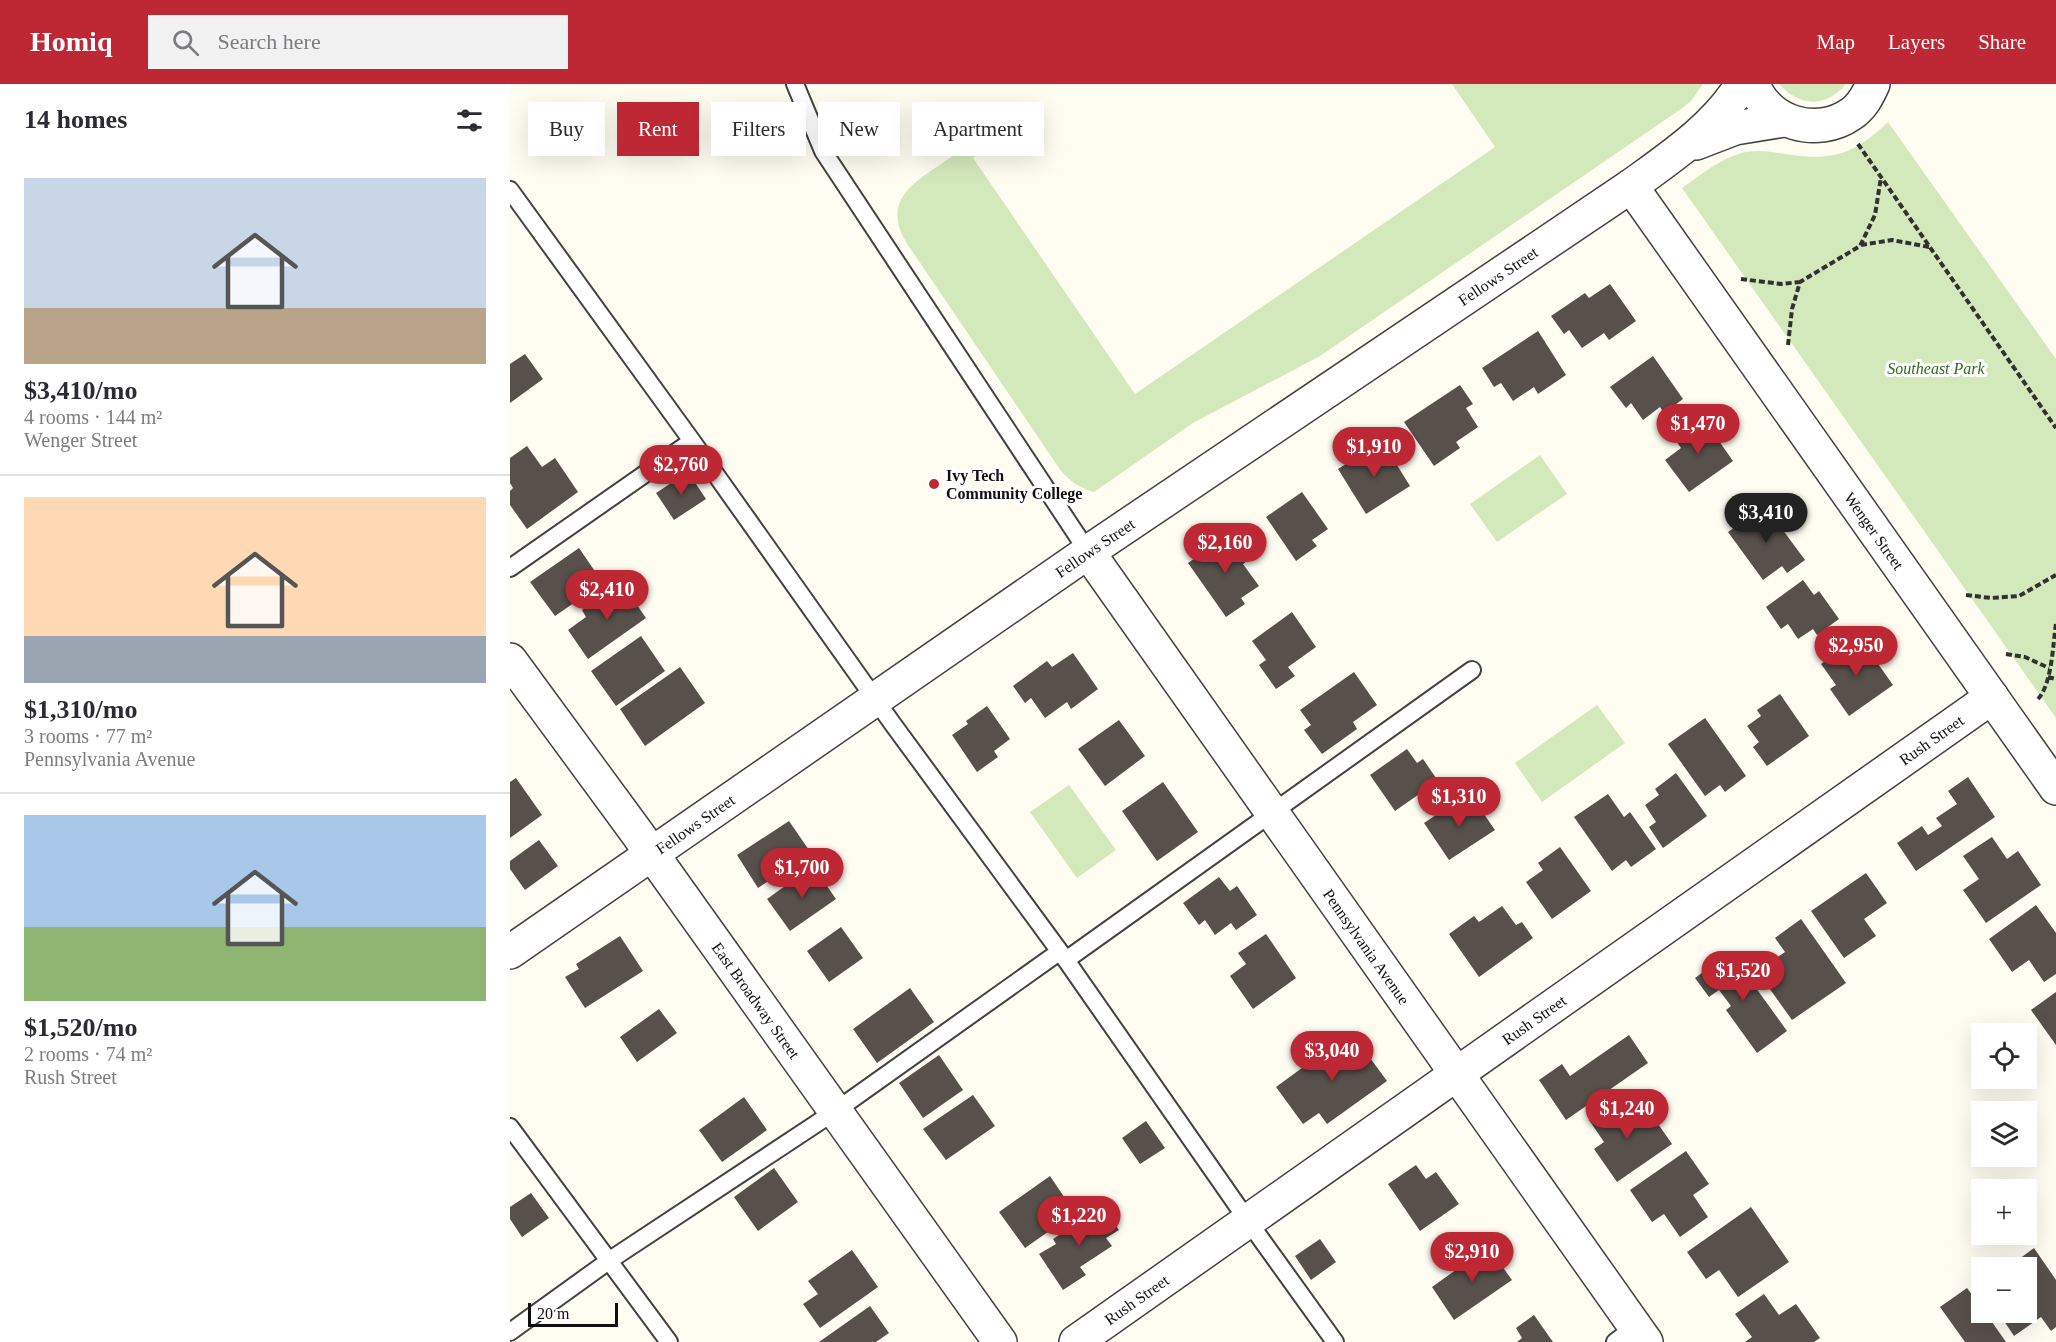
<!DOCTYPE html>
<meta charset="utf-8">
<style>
:root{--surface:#fff;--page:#f2f2f3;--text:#2b2b33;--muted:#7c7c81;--line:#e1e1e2;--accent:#be2834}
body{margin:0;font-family:Georgia,serif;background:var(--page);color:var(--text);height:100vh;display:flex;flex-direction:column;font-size:22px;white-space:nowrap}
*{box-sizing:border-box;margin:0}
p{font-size:20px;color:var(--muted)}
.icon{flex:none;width:33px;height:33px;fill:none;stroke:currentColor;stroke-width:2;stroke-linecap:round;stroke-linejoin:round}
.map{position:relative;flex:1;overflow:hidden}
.details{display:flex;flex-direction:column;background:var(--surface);width:510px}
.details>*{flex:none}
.banner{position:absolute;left:18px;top:18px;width:570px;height:54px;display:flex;gap:12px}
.fabs{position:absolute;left:1461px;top:939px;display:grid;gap:12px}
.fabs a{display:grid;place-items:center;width:66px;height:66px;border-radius:0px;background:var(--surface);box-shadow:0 6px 24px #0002;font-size:30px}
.scale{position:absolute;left:18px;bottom:15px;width:90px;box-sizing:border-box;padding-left:6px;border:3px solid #0f0f0f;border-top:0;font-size:16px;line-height:21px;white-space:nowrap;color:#0f0f0f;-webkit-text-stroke:4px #fff;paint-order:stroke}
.price{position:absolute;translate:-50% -51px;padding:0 14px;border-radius:21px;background:var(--accent);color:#fff;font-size:20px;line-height:39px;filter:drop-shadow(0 2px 3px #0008)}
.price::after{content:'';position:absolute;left:50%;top:36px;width:18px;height:14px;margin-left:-9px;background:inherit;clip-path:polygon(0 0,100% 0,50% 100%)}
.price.on{background:#222;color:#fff}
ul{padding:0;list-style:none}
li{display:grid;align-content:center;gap:12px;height:318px;padding:0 24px}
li+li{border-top:2px solid var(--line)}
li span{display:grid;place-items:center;height:186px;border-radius:0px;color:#555}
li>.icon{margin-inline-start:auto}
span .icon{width:108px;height:108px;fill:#fffc;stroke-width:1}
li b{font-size:26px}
h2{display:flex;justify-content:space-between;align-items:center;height:72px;padding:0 24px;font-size:26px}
.pill{padding:0 21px;border-radius:0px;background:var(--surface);box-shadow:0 6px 24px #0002;font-size:21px;line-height:54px}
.pill.on{background:var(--accent);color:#fff}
header{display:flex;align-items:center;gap:36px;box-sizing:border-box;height:84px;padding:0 30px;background:var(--accent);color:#fff}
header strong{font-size:28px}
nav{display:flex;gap:33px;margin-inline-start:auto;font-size:21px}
.search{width:420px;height:54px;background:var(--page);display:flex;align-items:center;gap:15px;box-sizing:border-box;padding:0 21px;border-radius:0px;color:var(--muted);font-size:22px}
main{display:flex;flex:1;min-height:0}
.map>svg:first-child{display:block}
.green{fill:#d4e9bb}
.building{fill:#58504b}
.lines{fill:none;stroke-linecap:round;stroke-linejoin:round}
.service-casing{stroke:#424242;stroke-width:20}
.minor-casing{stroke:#424242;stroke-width:36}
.tertiary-casing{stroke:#424242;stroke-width:36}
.path{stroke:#313131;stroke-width:4;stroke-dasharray:6 3;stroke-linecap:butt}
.service{stroke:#fff;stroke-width:16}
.minor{stroke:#fff;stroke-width:33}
.tertiary{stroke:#fff;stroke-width:33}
.poi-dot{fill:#be2834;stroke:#fff;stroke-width:2}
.labels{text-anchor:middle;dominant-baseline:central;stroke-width:6;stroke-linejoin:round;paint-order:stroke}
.street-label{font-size:16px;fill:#0f0f0f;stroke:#fff}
.park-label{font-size:16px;font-style:italic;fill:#30671f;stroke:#fff}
.poi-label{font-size:16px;font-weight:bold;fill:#0f0f0f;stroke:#fff;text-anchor:start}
</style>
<header>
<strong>Homiq</strong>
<div class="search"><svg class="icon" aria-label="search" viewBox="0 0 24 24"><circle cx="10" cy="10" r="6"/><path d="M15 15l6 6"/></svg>Search here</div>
<nav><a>Map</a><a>Layers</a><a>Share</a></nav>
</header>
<main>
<section class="details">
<h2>14 homes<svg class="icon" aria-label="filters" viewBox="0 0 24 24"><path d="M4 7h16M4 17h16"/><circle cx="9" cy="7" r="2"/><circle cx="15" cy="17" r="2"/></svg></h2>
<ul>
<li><span style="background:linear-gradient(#c9d6e8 70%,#b9a48a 0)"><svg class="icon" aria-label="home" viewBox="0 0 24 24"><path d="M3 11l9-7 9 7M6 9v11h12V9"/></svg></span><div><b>$3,410/mo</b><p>4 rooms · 144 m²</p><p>Wenger Street</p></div></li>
<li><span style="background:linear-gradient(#ffd9b3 75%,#9aa5b1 0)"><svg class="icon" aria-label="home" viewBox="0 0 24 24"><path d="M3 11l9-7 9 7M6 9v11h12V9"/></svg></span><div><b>$1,310/mo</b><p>3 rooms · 77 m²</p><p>Pennsylvania Avenue</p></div></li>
<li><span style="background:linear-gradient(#a9c7e8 60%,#8fb573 0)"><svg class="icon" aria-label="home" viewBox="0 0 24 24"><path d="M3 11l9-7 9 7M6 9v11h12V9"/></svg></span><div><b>$1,520/mo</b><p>2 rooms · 74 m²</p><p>Rush Street</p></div></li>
</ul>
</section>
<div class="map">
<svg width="1546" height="1258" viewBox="0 0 1546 1258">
<rect width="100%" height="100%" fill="#fffcf1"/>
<path class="green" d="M942 0H1193L1181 17 1171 25 810 272 683 339 584 408C570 404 561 398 551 387L398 161C372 120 398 102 431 80 446 70 461 59 477 49L482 50 485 54 483 60 463 74 625 310 985 63Z
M1269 0H1336C1316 24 1290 23 1269 0Z
M1378 38 1546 275V634L1172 104C1192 90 1212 73 1236 68 1252 65 1267 69 1282 71 1326 77 1346 68 1378 38Z
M1030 371 1057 410 987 458 960 420Z
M1087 621 1115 659 1032 718 1005 679Z
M559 701 606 766 567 794 520 728Z"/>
<path class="building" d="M1100 200 1126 237 1099 256 1094 249 1072 264 1059 246 1054 250 1041 232 1075 209 1079 214Z
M1028 247 1056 291 1028 310 1024 303 1003 317 991 299 984 303 972 284Z
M15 270 33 295 0 319V280Z
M1143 272 1173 315 1154 329 1150 323 1133 336 1121 319 1116 324 1100 303Z
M950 301 963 320 956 324 968 343 946 358 950 364 924 382 894 338Z
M1192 333 1223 377 1179 408 1155 376 1171 364 1164 354Z
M872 357 900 402 856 430 828 385Z
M17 362 32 383 45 374 68 408 17 445 0 421V407L3 404 0 399V374Z
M178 388 196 415 164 436 146 409Z
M792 408 818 445 802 456 807 462 786 477 756 433Z
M1255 422 1295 476 1277 489 1272 482 1253 496 1218 448Z
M721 449 740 475 733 480 749 502 731 514 735 520 716 533 678 479Z
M69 464 93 499 45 532 20 498Z
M1293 496 1304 511 1309 507 1329 535 1307 551 1303 545 1288 555 1278 540 1271 545 1256 523Z
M111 498 136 534 78 575 58 546 76 533 72 526Z
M782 528 806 563 778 583 785 592 766 605 749 581 756 576 742 557Z
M131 552 155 587 106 622 81 587Z
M1349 553 1383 601 1339 632 1320 605 1326 601 1311 580Z
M563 569 588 605 561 625 557 618 535 634 521 614 515 619 503 602 537 577 542 583Z
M170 583 195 619 135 662 110 625Z
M844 588 867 621 843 638 847 645 812 670 794 646 801 641 790 626Z
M1270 610 1299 652 1257 682 1243 663 1249 658 1237 642 1251 632 1247 626Z
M477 622 500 655 484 667 488 673 467 688 442 651 458 640 456 637Z
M1195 634 1236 692 1215 708 1210 701 1195 712 1158 660Z
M609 636 635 672 595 702 568 665Z
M897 665 907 679 913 675 928 697 885 727 860 691Z
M1166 689 1197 732 1153 764 1139 743 1146 738 1135 721 1149 711 1145 705Z
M1458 693 1485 733 1406 787 1387 759 1412 742 1418 751 1432 742 1426 734 1447 720 1438 707Z
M6 694 32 731 0 754V698Z
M653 698 688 748 647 777 612 727Z
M1098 710 1114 733 1120 728 1146 765 1121 783 1116 776 1102 787 1064 733Z
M953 713 962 728 969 723 985 746 939 776 914 739Z
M279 737 301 769 248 804 227 771Z
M1482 753 1497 775 1508 767 1531 801 1476 839 1453 806 1469 795 1453 772Z
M29 756 48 782 15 806 0 785V777Z
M1050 763 1081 807 1042 835 1016 798 1033 786 1028 779Z
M303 782 326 815 280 847 257 815Z
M1356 789 1377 819 1354 835 1366 852 1334 874 1301 827Z
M709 793 720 807 727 802 747 831 726 846 721 839 705 851 695 836 689 841 673 819Z
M1526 821 1546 849V890L1534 898 1519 876 1502 888 1479 855Z
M992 822 1006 841 1012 838 1023 854 969 893 939 850 964 832 969 838Z
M1291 835 1336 899 1282 936 1247 887 1275 868 1265 854Z
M331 843 353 874 319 898 297 867Z
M756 850 786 894 743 925 720 892 736 880 728 869Z
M110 852 133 887 75 924 55 893 69 885 66 880Z
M1220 868 1277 947 1247 969 1216 926 1221 922 1209 906 1199 913 1185 894Z
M400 904 424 938 367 979 343 945Z
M1546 908V961L1521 926Z
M149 925 167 949 127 978 110 953Z
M841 948 877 997 817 1040 809 1029 793 1040 766 1003Z
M1119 951 1138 979 1056 1036 1029 996 1052 980 1060 992Z
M429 971 453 1006 413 1034 389 999Z
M463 1011 485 1042 436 1076 413 1045Z
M234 1013 257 1046 212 1078 189 1046Z
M1107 1017 1122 1039 1139 1027 1162 1060 1107 1098 1084 1065 1094 1058 1079 1036Z
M636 1037 655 1064 630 1080 612 1054Z
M1176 1067 1199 1100 1183 1111 1198 1133 1170 1153 1154 1130 1142 1138 1120 1106Z
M906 1081 916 1095 926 1088 949 1120 910 1147 878 1100Z
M264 1084 288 1118 248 1147 224 1113Z
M540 1092 565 1129 515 1164 489 1128Z
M21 1109 39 1134 12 1153 0 1135V1123Z
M593 1122 609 1146 596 1154 602 1162 570 1183 576 1191 553 1206 529 1170 546 1160 543 1155Z
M1241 1123 1279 1178 1228 1213 1209 1186 1196 1195 1177 1168Z
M810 1155 826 1178 801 1196 785 1172Z
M978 1163 1002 1196 944 1236 922 1203Z
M1524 1164 1546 1196V1243L1541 1247 1531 1233 1504 1252 1488 1228H1516V1184H1497Z
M342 1166 368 1203 310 1244 293 1220 308 1210 298 1197Z
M1457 1204 1472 1224V1228H1475L1496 1258H1455L1430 1223Z
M1254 1210 1269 1231 1286 1220 1310 1254 1304 1258H1235L1242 1253 1225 1230Z
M360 1222 379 1249 366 1258H309Z
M1024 1231 1043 1258H1007L1012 1254 1006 1244Z"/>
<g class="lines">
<defs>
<path id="service" d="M285 0 313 67 578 468
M0 106 182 357 382 639 556 876 738 1137 825 1258
M0 484 182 357
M556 876 962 586
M0 1043 159 1258
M0 1248 100 1176 324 1028 549 868
M1105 1258 1125 1243"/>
<g id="minor">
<path id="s1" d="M1121 102 1546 704"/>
<path id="s2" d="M578 468 1136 1258"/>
<path id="s3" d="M0 576 127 749 490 1258"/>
<path id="s4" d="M566 1258 1482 613"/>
</g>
<g id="tertiary">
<path d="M1243 0C1257 39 1307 54 1341 30 1352 23 1358 11 1363 0"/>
<path d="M1186 59 1225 44 1274 36"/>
<path id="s5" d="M0 868 578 468 1121 102C1161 73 1206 43 1232 0"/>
</g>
</defs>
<use href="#service" class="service-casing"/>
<use href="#minor" class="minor-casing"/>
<use href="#tertiary" class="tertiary-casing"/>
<path class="path" d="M1348 60 1546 344
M1351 161 1382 156 1419 163
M1231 195 1271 200 1290 198
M1278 261 1282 225 1290 198 1350 162 1365 131 1371 93
M1456 511 1481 514 1509 512 1546 491
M1496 570 1515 573 1539 584
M1538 593 1546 595
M1528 615C1542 600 1543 560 1546 539"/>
<use href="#service" class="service"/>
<use href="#minor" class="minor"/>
<use href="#tertiary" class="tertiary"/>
</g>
<circle class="poi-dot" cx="424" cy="400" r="6"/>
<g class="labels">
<g class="street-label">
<text stroke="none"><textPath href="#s5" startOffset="1197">Fellows Street</textPath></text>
<text stroke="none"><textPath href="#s1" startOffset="422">Wenger Street</textPath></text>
<text stroke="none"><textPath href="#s5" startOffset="711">Fellows Street</textPath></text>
<text stroke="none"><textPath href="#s4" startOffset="1046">Rush Street</textPath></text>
<text stroke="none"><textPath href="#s5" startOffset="225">Fellows Street</textPath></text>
<text stroke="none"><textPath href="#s2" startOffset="483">Pennsylvania Avenue</textPath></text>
<text stroke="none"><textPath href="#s3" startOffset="420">East Broadway Street</textPath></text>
<text stroke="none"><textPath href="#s4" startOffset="560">Rush Street</textPath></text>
<text stroke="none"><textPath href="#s4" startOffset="74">Rush Street</textPath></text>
</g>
<g class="park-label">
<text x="1426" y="284">Southeast Park</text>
</g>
<g class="poi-label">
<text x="436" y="391">Ivy Tech<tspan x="436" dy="18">Community College</tspan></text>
</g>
</g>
</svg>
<div class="fabs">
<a><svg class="icon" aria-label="locate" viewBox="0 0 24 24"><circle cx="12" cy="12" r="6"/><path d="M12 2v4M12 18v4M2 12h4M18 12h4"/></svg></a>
<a><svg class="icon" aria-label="layers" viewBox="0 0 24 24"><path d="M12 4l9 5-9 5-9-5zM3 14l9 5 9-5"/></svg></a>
<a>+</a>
<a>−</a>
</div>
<div class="scale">20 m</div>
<b class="price" style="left:1188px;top:371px">$1,470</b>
<b class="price" style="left:864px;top:394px">$1,910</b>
<b class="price" style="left:171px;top:412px">$2,760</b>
<b class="price on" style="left:1256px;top:460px">$3,410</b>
<b class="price" style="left:715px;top:490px">$2,160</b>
<b class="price" style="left:97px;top:537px">$2,410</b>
<b class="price" style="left:1346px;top:593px">$2,950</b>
<b class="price" style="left:949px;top:744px">$1,310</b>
<b class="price" style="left:292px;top:815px">$1,700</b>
<b class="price" style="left:1233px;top:918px">$1,520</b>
<b class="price" style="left:822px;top:998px">$3,040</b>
<b class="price" style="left:1117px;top:1056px">$1,240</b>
<b class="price" style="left:569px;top:1163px">$1,220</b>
<b class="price" style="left:962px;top:1199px">$2,910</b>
<div class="banner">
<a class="pill">Buy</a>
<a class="pill on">Rent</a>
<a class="pill">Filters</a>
<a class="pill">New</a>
<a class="pill">Apartment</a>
</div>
</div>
</main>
